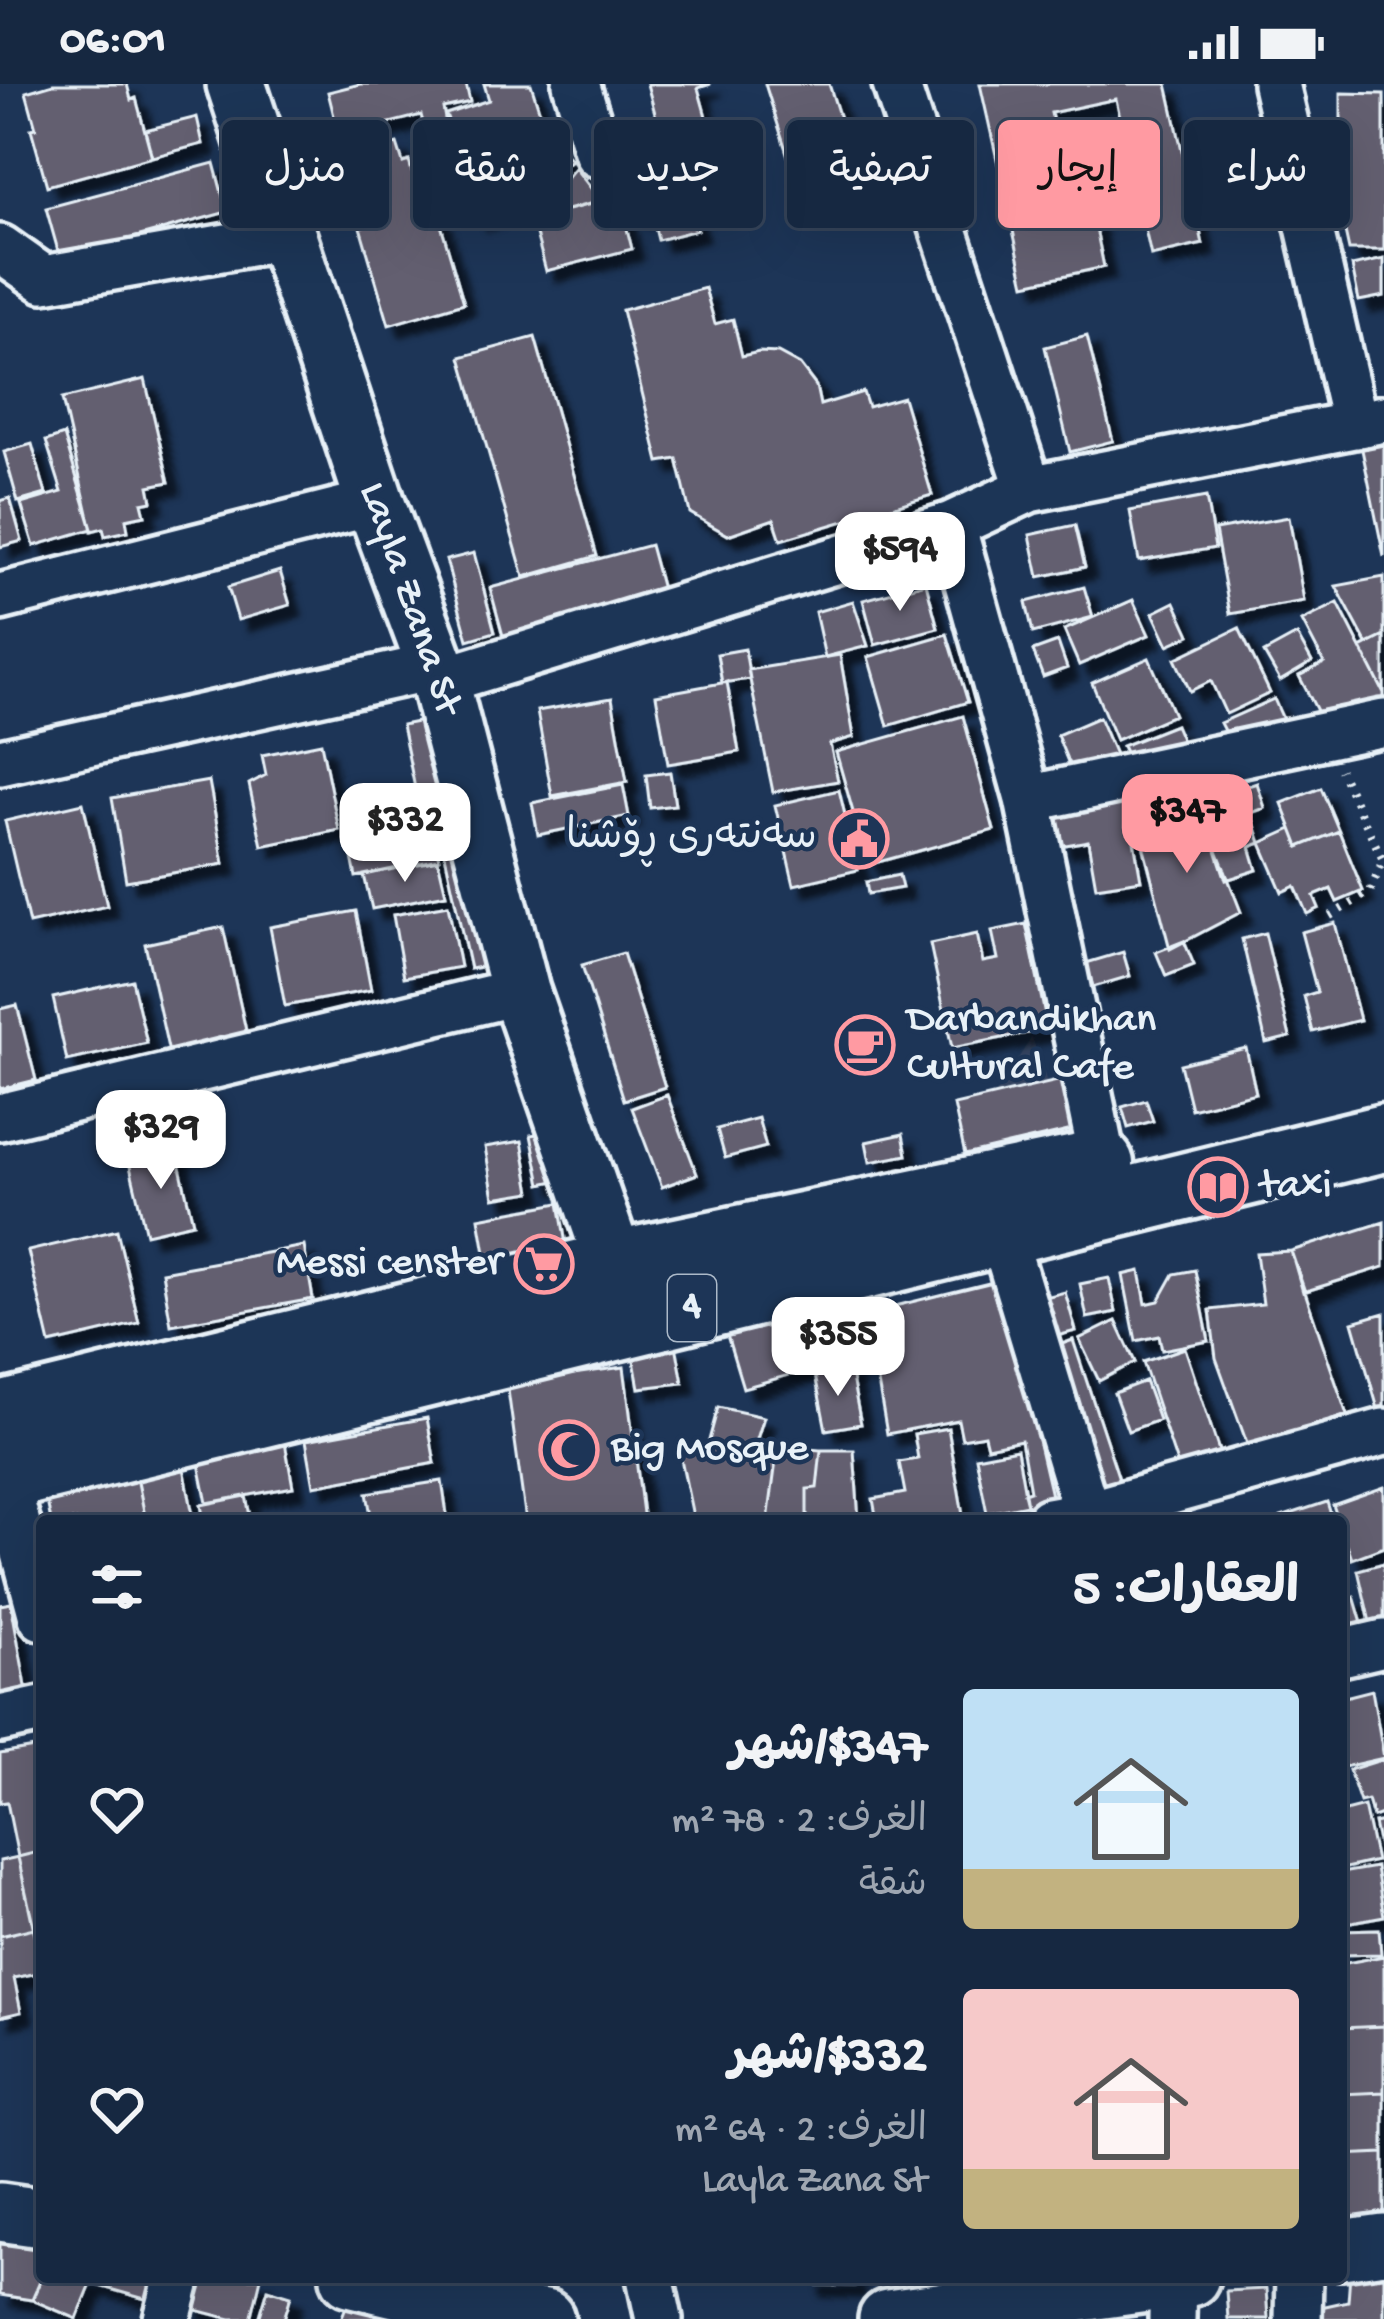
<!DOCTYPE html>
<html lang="ar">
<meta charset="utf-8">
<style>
:root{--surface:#162841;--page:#23344c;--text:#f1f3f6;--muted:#9ea6b1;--line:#35445a;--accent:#ff9aa2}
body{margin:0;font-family:"Gochi Hand","Playpen Sans Arabic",sans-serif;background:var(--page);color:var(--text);direction:rtl;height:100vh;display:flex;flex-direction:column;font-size:45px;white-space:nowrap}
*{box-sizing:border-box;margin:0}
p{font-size:39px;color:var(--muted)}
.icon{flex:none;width:66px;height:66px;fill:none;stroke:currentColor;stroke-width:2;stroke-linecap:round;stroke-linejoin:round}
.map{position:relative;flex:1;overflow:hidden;direction:ltr}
.drawer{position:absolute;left:36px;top:1431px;width:1311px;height:768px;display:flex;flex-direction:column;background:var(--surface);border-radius:12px;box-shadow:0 12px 48px #0002,0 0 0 3px var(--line);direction:rtl}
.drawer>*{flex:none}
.hud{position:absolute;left:36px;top:36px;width:1314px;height:108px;direction:rtl;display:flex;gap:24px}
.price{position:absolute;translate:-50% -102px;padding:0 27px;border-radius:24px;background:#fff;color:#222;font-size:39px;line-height:78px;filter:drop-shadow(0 3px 6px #0008)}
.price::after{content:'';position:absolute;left:50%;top:72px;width:36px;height:27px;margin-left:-18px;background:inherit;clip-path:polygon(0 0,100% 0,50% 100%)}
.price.current{background:var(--accent);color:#111}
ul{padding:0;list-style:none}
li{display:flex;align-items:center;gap:36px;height:300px;padding:0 48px}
li span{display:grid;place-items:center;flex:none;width:336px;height:240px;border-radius:12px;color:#555}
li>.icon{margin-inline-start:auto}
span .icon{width:144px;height:144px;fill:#fffc;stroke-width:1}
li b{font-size:51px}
h2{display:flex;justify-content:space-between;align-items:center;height:144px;padding:0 48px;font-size:51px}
.chip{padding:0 42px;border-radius:12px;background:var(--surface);box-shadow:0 12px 48px #0002,0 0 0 3px var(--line);font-size:42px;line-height:108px}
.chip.current{background:var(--accent);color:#111}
.status{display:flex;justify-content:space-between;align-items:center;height:84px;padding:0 60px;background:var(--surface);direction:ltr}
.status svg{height:33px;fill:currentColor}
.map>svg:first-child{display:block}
.built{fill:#32425e}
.building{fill:#635f70;stroke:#e8f1f8;stroke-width:3;filter:url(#shadow)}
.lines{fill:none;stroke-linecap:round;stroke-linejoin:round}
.minor-casing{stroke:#e8f1f8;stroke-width:54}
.tertiary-casing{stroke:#e8f1f8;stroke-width:66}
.trunk-casing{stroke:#e8f1f8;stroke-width:75}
.path{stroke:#e8f1f8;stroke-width:8;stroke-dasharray:3 9;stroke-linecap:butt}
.minor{stroke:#1d3557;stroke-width:45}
.tertiary{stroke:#1d3557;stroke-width:57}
.trunk{stroke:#1d3557;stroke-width:66}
.labels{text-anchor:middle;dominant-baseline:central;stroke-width:9;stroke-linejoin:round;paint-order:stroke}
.shield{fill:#1d3557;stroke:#abb9c8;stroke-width:3}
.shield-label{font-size:39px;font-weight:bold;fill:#e8f1f8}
.street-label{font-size:42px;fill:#e8f1f8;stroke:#1d3557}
.poi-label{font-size:42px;fill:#e8f1f8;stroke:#1d3557;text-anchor:start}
</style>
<div class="status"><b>06:01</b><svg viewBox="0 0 49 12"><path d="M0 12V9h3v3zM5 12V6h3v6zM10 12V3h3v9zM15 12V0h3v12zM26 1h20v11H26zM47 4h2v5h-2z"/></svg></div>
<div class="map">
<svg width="1384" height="2235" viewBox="0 0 1384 2235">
<defs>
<filter id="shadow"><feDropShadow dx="11" dy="11" stdDeviation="3" flood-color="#0009"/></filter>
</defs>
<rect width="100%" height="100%" fill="#1d3557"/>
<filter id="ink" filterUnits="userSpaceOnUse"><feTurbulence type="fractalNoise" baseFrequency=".00833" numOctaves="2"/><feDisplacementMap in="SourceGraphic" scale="24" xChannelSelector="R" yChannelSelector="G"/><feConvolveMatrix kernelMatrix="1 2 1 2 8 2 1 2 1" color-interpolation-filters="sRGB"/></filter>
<g filter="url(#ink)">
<path class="built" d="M1032 953 1059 1035H979L1006 993Z"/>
<path class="building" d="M53 0H127L131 16 136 14 152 73 47 102 31 45 36 44 26 8Z
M360 0H466L470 18 443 24 446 40 425 46 421 31 339 52 328 8Z
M484 0H531L544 41 459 68 446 30 489 16Z
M647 0H711L698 4 715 65 729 61 741 104 690 118 697 146 658 156 651 128 637 132 617 56 659 44Z
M765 0H829L851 69 793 88Z
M980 0H1167L1203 160 1151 172 1116 15 1051 29 1076 139 1094 135 1104 183 1025 200Z
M1341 9 1384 10V166H1349L1327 66 1341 63Z
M197 33 203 60 152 73 145 46Z
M549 52 571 76 524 117 503 93Z
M397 60 403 79 409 77 416 103 429 100 464 219 389 241 360 143 370 140 364 119 382 114 377 95 334 107 327 80Z
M487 61 505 126 477 135 459 70Z
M214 79 227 128 60 174 46 124Z
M575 84 601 117 532 135Z
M619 113 632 165 546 187 532 135Z
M1384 175V212L1359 217 1352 182Z
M705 204 715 240 733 235 742 272 759 268 778 269 800 281 816 302 820 321 863 308 868 323 903 313 932 411 781 456 774 435 728 451 690 429 677 375 659 378 622 226Z
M1087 252 1113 357 1070 368 1045 263Z
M535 253 597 472 524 493 461 273Z
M145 295 169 398 149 402 152 417 142 419 145 431 126 435 128 447 105 452 103 444 92 447 62 315Z
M1384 346V473L1359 351Z
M64 351 92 445 34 462 21 420 62 408 46 357Z
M32 360 46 410 18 418 4 368Z
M1206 413 1215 464 1139 477 1130 427Z
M10 414 22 457 0 463V417Z
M1289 433 1304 517 1230 530 1215 446Z
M1075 441 1085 483 1039 493 1030 451Z
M650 461 666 520 506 563 490 504Z
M474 469 495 548 468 556 446 476Z
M280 487 290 521 238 536 228 503Z
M1384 493V552L1367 560 1336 502Z
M926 499 938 544 875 561 863 516Z
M1084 503 1093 533 1033 549 1026 518Z
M1133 516 1149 551 1079 581 1064 546Z
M853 517 868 562 825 573 815 528Z
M1175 518 1190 551 1168 561 1153 529Z
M1338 519 1384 609V619L1328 648 1299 592 1324 579 1302 537Z
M1239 544 1270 609 1226 630 1211 597 1190 607 1175 575Z
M947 550 968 618 888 642 868 573Z
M1297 551 1312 578 1280 597 1264 569Z
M1384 552V609L1361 564Z
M1058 558 1067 584 1043 593 1033 567Z
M745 565 750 595 722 599 717 570Z
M840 571 854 653 830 660 838 697 773 708 748 586Z
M1149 574 1174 631 1116 656 1092 599Z
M727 598 739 668 668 680 656 611Z
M612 614 627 698 552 712 537 627Z
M1274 615 1290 651 1232 662 1220 639Z
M963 632 994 746 868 781 836 668Z
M1099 633 1116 673 1073 690 1057 651Z
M436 634 451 708 417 714 402 641Z
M1175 641 1187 669 1132 683 1122 662Z
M321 659 339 746 262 762 249 700 266 691 262 671Z
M670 688 675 721 650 724 646 691Z
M209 697 224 780 126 797 112 714Z
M1257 699 1265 724 1251 729 1261 759 1250 763 1257 786 1226 796 1210 748 1240 738 1230 708Z
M623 701 629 732 538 751 532 719Z
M1321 704 1339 747 1299 763 1282 719Z
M839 706 858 786 794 801 775 721Z
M1125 706 1141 796 1096 803 1088 757 1060 762 1052 719Z
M83 719 107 822 29 840 5 737Z
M1190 719 1198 753 1210 748 1241 828 1170 865 1138 742Z
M429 726 439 775 356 793 346 744Z
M1292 745 1299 763 1339 747 1363 807 1337 818 1331 805 1314 812 1319 824 1307 830 1295 802 1282 808 1261 759Z
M466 747 496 880 470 885 441 752Z
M438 776 446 810 372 825 364 791Z
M899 791 902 804 868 810 866 798Z
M448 821 460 883 404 893 393 831Z
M356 827 371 906 285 922 270 843Z
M1335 839 1360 936 1313 948 1304 912 1317 908 1301 848Z
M1026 840 1048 945 952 964 930 860 977 850 983 878 998 875 992 847Z
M223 843 247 951 169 969 145 860Z
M1265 849 1290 953 1266 959 1242 855Z
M1184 857 1194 881 1166 892 1156 868Z
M1123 868 1130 892 1093 903 1086 879Z
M623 869 665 1003 624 1016 582 881Z
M132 896 147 959 67 977 53 914Z
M17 921 36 996 0 1005V925Z
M1246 964 1256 1009 1191 1025 1180 980Z
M1070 994 1081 1044 965 1071 954 1021Z
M667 1011 697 1090 662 1103 632 1024Z
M1146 1016 1153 1037 1128 1044 1122 1023Z
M758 1034 766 1063 725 1074 717 1045Z
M549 1048 559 1096 541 1100 531 1051Z
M903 1050 907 1071 870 1078 866 1058Z
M522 1057 531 1108 494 1114 485 1063Z
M176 1066 193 1139 146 1150 129 1078Z
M559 1119 566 1160 486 1175 479 1134Z
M1384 1138V1183L1303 1208 1291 1167Z
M117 1146 139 1239 50 1260 28 1167Z
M304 1162 313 1215 171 1241 162 1188Z
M1291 1167 1347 1331 1249 1365 1216 1274 1210 1226 1263 1220 1256 1169Z
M1195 1186 1209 1257 1162 1266 1159 1252 1136 1257 1123 1191 1140 1187 1146 1220 1159 1217 1174 1190Z
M1109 1194 1116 1228 1087 1234 1080 1200Z
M1001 1196 1055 1429 1026 1437H988L987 1429 1027 1421 1024 1409 1030 1407 1021 1356 987 1363 984 1351 962 1355 958 1336 887 1350 866 1229Z
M1065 1208 1076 1247 1042 1256 1033 1216Z
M827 1220 843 1276 743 1304 726 1248Z
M1384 1229V1324L1378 1325 1353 1238Z
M1116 1237 1135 1278 1099 1297 1079 1255Z
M1073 1256 1124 1410 1091 1421 1040 1268Z
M676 1261 683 1299 639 1304 633 1271Z
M1185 1264 1223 1379 1181 1392 1143 1278Z
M624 1283 644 1437H526L507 1299Z
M850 1284 861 1340 826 1346 815 1291Z
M1145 1297 1159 1336 1128 1347 1114 1309Z
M718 1323 764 1333 757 1355 778 1362 768 1437H694L680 1370 708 1360Z
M427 1334 435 1379 314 1402 306 1356Z
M948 1344 964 1437H877L873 1415 905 1409 899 1378 918 1375 914 1350Z
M284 1353 293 1403 207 1419 197 1370Z
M778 1362 821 1366 817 1404 807 1405V1437H768Z
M1017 1365 1027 1421 987 1429 976 1373Z
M821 1366H854L859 1437H807V1405L817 1404Z
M183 1378 194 1437H146L136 1388Z
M136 1389 146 1437H51L45 1407Z
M442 1397 448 1437H372L367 1409Z
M1384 1403V1463L1352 1475 1333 1421Z
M246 1412 251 1437H204L201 1421Z
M1327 1418 1333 1437H1282L1281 1433Z
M1384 1479V1544L1372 1547 1358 1486Z
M1354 1512 1368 1560 1341 1567V1515Z
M11 1519 27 1608 0 1614V1521Z
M1372 1606 1384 1674 1344 1683 1341 1614Z
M40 1663 42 1767 18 1773 7 1718 0 1719V1670Z
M1384 1675V1729L1373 1733 1368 1716 1360 1718 1349 1686Z
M1364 1722 1376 1777 1341 1785V1728Z
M1384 1737V1786L1374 1739Z
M42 1767V1868L39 1869 18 1773Z
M18 1773 34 1844 0 1852V1777Z
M1376 1783 1384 1832 1341 1840V1789Z
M34 1844 42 1888 14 1894 21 1928 0 1933V1852Z
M1379 1845 1381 1870 1341 1871V1846Z
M1384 1872V1942L1341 1944V1880Z
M1384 1942V2008L1341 2010V1944Z
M1384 2008V2069L1341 2071V2010Z
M1384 2069V2138L1349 2143 1350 2127 1341 2107V2071Z
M0 2155 42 2159V2193L32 2216 0 2211Z
M1384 2185V2235H1313L1312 2225 1348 2217 1350 2190Z
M42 2193H94L77 2235 32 2216Z
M94 2193H166L159 2219 92 2200Z
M195 2193 261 2194 251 2235H231L188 2224Z
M810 2193H854V2202L810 2201Z
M268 2205 291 2212 284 2235H259Z
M1266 2205 1268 2235H1228L1226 2207Z
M353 2206 394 2223 390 2235H341Z"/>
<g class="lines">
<defs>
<path id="minor" d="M576 0 598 70
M896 0 1029 405
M1276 0 1355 341
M0 164 44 195 284 153
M952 441 1028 715 1103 1079
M0 513 375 418
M440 597 952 441 1029 405 1384 335
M0 678 436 582
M1028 715 1384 639
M0 1033 520 907
M1002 1149 1089 1437
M0 1376 42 1533
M1049 1437 1088 1430 1384 1348
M1341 1569 1384 1559
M0 1635 42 1626
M650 2193 659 2235
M167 2235 178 2193
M1172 2235 1173 2193
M1298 2235 1299 2193"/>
<path id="tertiary" d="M236 0 375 418 436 582 520 907 615 1181 626 1224
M0 2128 42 2134
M1341 2166 1384 2160
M350 2193 474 2223 545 2235
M888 2235 1190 2193"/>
<path id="trunk" d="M0 1332 615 1181 1100 1080
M0 1394 1384 1054"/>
</defs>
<use href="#minor" class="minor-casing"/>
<use href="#tertiary" class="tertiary-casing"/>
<use href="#trunk" class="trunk-casing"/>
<path class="path" d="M1330 832 1370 808 1383 776 1340 686"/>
<use href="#minor" class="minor"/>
<use href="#tertiary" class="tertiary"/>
<use href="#trunk" class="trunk"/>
</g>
</g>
<defs>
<symbol id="civic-ring" viewBox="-11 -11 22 22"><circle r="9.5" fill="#1d3557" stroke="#ff9aa2" stroke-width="1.5"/><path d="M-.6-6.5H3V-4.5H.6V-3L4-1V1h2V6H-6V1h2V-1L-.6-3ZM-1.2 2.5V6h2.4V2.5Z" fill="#ff9aa2"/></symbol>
<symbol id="cafe-ring" viewBox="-11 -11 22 22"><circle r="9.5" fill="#1d3557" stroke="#ff9aa2" stroke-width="1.5"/><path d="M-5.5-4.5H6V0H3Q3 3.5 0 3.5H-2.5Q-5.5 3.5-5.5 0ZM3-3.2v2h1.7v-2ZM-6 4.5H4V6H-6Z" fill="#ff9aa2"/></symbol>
<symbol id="library-ring" viewBox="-11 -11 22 22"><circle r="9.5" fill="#1d3557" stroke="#ff9aa2" stroke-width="1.5"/><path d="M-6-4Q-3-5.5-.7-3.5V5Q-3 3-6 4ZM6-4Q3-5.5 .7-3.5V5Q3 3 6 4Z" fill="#ff9aa2"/></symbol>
<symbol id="supermarket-ring" viewBox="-11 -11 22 22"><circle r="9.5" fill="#1d3557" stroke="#ff9aa2" stroke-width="1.5"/><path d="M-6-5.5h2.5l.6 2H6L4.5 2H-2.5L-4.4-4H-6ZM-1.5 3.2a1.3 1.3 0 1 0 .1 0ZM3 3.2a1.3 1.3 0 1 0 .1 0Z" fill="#ff9aa2"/></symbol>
<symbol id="mosque-ring" viewBox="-11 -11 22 22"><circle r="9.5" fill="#1d3557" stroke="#ff9aa2" stroke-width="1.5"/><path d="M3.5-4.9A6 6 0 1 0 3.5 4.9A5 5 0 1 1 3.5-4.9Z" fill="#ff9aa2"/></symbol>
</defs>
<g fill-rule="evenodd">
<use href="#civic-ring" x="826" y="722" width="66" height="66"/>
<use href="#cafe-ring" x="832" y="928" width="66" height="66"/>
<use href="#library-ring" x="1185" y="1070" width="66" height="66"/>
<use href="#supermarket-ring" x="511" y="1147" width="66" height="66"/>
<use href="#mosque-ring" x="536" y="1333" width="66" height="66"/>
</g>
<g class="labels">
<rect class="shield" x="668" y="1191" width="48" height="66" rx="9"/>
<g class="shield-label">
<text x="692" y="1224">4</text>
</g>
<g class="street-label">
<text transform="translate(408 515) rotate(71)">Layla Zana St</text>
</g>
<g class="poi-label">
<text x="817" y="755" text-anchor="end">سەنتەری ڕۆشنا</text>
<text x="907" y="937">Darbandikhan<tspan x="907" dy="48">Cultural Cafe</tspan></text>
<text x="1260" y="1103">taxi</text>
<text x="502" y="1180" text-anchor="end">Messi censter</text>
<text x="611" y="1366">Big Mosque</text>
</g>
</g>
</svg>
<b class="price" style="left:900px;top:530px">$594</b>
<b class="price current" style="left:1187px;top:792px">$347</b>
<b class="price" style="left:405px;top:801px">$332</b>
<b class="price" style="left:161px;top:1108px">$329</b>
<b class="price" style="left:838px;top:1315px">$355</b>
<div class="hud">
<a class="chip">شراء</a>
<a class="chip current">إيجار</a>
<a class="chip">تصفية</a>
<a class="chip">جديد</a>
<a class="chip">شقة</a>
<a class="chip">منزل</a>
</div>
<section class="drawer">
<h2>العقارات: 5<svg class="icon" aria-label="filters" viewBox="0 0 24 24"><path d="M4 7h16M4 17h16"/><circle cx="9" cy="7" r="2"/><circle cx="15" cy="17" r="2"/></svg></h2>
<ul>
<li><span style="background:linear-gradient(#bfe0f5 75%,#c2b280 0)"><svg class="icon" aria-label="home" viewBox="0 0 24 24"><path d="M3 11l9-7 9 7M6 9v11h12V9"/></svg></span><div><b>$347/شهر</b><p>الغرف: 2 · 78 m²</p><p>شقة</p></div><svg class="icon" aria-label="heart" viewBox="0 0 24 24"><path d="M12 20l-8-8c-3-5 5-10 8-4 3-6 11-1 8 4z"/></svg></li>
<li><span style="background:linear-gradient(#f6c9c9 75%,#c2b280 0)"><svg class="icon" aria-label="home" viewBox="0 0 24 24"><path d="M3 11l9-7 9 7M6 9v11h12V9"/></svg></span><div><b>$332/شهر</b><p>الغرف: 2 · 64 m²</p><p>Layla Zana St</p></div><svg class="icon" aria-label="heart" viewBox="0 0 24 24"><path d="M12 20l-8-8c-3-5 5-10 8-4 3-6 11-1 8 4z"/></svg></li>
</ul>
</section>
</div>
